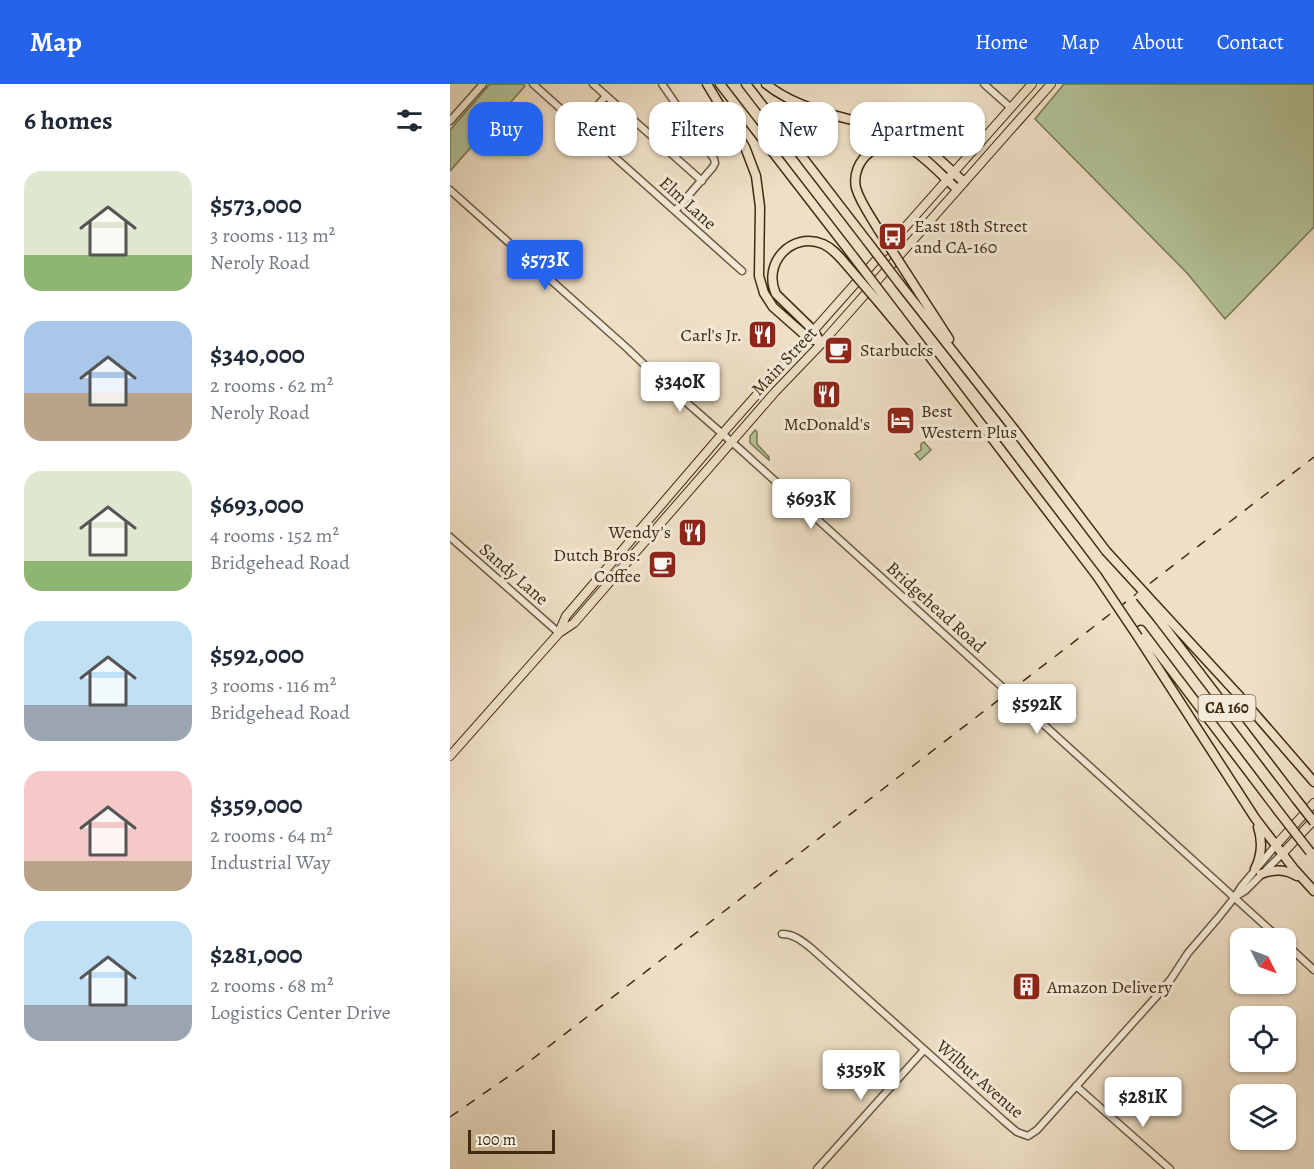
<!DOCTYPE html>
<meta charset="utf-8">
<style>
:root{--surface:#fff;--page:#f2f2f3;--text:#1f2937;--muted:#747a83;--accent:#2563eb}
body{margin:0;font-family:Alegreya,serif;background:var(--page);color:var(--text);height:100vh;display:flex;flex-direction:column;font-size:22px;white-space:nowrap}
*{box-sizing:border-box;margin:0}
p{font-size:20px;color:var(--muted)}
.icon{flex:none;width:33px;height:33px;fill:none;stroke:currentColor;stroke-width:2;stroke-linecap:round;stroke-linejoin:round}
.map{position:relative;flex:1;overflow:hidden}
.side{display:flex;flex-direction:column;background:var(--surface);width:450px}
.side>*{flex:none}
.top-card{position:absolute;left:18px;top:18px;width:570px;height:54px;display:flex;gap:12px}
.needle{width:39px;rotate:132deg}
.buttons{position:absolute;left:780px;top:844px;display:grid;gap:12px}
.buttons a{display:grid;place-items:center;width:66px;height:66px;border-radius:12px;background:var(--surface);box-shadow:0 2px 4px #0004;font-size:30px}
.scale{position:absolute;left:18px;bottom:15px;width:87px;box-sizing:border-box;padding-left:6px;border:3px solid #3f2b0f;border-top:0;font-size:16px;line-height:21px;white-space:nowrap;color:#3f2b0f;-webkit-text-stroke:4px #f4ead9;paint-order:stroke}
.price{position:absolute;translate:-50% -51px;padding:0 14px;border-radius:6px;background:#fff;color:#222;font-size:20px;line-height:39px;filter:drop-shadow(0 2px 3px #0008)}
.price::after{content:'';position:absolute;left:50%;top:36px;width:18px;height:14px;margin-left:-9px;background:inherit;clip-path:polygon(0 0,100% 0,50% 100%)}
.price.selected{background:var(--accent);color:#fff}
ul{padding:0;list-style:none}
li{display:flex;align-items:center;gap:18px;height:150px;padding:0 24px}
li span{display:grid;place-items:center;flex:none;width:168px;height:120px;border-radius:18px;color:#555}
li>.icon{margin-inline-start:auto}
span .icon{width:72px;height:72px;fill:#fffc;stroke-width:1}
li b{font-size:26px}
h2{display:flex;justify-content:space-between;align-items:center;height:72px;padding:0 24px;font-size:26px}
.pill{padding:0 21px;border-radius:18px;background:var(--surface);box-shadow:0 2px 4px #0004;font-size:21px;line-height:54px}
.pill.selected{background:var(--accent);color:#fff}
header{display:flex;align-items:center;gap:36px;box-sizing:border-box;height:84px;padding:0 30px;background:var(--accent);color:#fff}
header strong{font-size:28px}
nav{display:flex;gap:33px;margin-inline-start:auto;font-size:21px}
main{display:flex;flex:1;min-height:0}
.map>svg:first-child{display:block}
.green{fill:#b3c398;stroke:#797754;stroke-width:1.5}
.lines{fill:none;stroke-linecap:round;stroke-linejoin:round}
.minor-casing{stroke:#6b583c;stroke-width:9}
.major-casing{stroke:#3f2b0f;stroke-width:10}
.highway-casing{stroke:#3f2b0f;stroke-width:11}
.minor{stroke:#f4ead9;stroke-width:6}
.major{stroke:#eedfc5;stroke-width:8}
.highway{stroke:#eedfc5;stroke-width:8}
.rail{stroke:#3f2b0f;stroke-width:1.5;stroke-dasharray:10 10;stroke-linecap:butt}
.highway-bridge-casing{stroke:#3f2b0f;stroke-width:11;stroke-linecap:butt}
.highway-bridge{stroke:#eedfc5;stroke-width:8}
.labels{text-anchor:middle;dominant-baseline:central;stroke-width:6;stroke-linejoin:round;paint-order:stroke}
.shield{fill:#f4ead9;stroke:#75644c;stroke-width:1.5}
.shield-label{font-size:16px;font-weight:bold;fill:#3f2b0f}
.street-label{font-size:18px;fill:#3f2b0f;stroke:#f4ead9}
.poi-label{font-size:18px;fill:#3f2b0f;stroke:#f4ead9;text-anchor:start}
</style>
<header>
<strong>Map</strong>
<nav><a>Home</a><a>Map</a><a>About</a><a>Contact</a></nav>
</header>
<main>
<section class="side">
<h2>6 homes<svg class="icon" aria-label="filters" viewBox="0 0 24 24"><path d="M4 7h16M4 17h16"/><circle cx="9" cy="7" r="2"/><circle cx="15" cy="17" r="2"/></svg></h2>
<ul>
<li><span style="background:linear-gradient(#dfe7d0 70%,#8fb573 0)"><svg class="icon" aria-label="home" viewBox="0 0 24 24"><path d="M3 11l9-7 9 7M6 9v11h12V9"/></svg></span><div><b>$573,000</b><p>3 rooms · 113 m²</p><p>Neroly Road</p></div></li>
<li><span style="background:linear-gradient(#a9c7e8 60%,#b9a48a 0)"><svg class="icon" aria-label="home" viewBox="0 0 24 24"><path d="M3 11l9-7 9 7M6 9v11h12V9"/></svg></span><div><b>$340,000</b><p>2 rooms · 62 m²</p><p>Neroly Road</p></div></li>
<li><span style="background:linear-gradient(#dfe7d0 75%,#8fb573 0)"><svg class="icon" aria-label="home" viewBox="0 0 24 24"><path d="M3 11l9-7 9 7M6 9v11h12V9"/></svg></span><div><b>$693,000</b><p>4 rooms · 152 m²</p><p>Bridgehead Road</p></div></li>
<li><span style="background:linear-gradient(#bfe0f5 70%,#9aa5b1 0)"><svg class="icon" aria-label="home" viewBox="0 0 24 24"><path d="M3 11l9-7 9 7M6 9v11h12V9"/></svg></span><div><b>$592,000</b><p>3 rooms · 116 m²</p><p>Bridgehead Road</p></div></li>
<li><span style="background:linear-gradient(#f6c9c9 75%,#b9a48a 0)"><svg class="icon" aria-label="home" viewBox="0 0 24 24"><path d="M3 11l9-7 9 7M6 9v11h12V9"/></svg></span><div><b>$359,000</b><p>2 rooms · 64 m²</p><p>Industrial Way</p></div></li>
<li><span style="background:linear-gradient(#bfe0f5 70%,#9aa5b1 0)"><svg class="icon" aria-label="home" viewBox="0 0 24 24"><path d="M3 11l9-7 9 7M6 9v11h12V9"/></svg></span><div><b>$281,000</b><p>2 rooms · 68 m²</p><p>Logistics Center Drive</p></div></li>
</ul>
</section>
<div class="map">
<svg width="864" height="1085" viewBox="0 0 864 1085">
<rect width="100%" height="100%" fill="#eedfc5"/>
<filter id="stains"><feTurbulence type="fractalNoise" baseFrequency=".00333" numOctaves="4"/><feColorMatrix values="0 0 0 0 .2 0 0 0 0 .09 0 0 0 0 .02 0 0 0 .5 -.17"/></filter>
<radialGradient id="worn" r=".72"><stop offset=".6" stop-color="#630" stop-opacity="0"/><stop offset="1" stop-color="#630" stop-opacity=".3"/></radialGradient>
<path class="green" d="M40 0H73L75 2 0 87V46Z
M614 0H864V143L775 235 737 189 585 35Z
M305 346 307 348V360L319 373V376L300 359V352Z
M474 358 481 366 470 376 465 370 471 366V360Z"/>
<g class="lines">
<defs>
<path id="minor" d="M83 0 292 187
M143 0 252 97
M212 0 264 75 265 79 263 83 225 127
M534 0 561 24
M0 37 33 0
M130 41 156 12
M0 106 178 265 205 291 292 367 830 855
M0 453 109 549
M785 813 795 807 833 769
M332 850C344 850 352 857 361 864L554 1037 567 1048 578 1052 587 1046 706 913 721 895 738 869 768 834 784 814 791 803 826 761
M836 860 864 886
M626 1002 720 1085
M367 1085 474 966"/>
<path id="major" d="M109 548 116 532 272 350 582 0
M0 672 109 549 124 539 325 308 372 259 601 0
M826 761 864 719
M833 769 864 736"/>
<path id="highway" d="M257 0 295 63 306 92 310 123 309 192 314 209 323 223 357 253 372 259
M270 0 403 172
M296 0 417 157
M316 0C350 28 406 36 448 47 474 57 493 80 514 98
M428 145C421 133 410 118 406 104 400 76 431 51 457 63 472 69 494 94 507 105
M457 190 499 255
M449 199 564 345 656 467
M435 214 647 492
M430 220 470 268
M371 259 363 246 326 210C312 180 341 147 373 160 382 164 388 171 394 178
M712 528 793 616 864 698
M707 533 846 715
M691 546 829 728
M688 553 805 734 844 785 864 807
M805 785C812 771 813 758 808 743
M811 790C825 785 835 785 847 792"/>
</defs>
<use href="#minor" class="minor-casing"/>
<use href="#major" class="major-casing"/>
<use href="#highway" class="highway-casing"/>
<use href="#minor" class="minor"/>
<use href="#major" class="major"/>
<use href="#highway" class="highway"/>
<path class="rail" d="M0 1033 72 983 864 373"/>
<defs>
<path id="highway-bridge" d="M428 145 457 190
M417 157 449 199
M403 172 435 214
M394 178 430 220
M656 467 712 528
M647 492 688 553
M690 512 707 533
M846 715 864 738
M829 728 860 768"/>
</defs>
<use href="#highway-bridge" class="highway-bridge-casing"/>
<use href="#highway-bridge" class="highway-bridge"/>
</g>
<defs>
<symbol id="bus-square" viewBox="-11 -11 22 22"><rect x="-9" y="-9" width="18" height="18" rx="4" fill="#8f2418" stroke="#f4ead9"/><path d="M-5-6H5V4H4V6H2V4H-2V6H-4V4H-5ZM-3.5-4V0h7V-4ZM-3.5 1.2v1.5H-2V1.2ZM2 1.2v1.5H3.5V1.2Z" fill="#fff"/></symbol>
<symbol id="restaurant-square" viewBox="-11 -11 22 22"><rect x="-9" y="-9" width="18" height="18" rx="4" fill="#8f2418" stroke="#f4ead9"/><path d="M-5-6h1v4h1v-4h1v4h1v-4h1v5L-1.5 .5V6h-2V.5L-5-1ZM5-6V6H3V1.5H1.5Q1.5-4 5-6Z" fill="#fff"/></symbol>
<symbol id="cafe-square" viewBox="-11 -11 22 22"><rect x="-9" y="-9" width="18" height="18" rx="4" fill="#8f2418" stroke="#f4ead9"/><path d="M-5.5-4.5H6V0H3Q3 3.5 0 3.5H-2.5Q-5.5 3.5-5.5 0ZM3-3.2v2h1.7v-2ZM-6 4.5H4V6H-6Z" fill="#fff"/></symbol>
<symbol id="hotel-square" viewBox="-11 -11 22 22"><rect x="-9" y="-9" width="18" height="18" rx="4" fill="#8f2418" stroke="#f4ead9"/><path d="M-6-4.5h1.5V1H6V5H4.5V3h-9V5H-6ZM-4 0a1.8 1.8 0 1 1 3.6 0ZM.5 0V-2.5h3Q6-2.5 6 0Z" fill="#fff"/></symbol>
<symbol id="building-square" viewBox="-11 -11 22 22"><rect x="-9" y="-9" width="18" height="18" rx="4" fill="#8f2418" stroke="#f4ead9"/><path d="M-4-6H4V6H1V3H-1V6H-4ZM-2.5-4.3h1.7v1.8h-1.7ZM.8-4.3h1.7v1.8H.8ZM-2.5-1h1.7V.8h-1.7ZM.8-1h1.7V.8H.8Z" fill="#fff"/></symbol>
</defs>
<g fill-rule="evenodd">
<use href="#bus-square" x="426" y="136" width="33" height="33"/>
<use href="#restaurant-square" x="296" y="234" width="33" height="33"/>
<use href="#cafe-square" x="372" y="250" width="33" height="33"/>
<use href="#restaurant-square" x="360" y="294" width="33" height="33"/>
<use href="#hotel-square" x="434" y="320" width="33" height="33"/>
<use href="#restaurant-square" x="226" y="432" width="33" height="33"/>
<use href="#cafe-square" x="196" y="464" width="33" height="33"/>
<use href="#building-square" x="560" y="886" width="33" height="33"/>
</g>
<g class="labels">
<rect class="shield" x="748.5" y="611" width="57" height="26" rx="4.5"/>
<g class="shield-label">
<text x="777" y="624">CA 160</text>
</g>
<g class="street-label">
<text transform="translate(238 119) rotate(42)">Elm Lane</text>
<text transform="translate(334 277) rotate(-47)">Main Street</text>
<text transform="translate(64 490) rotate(41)">Sandy Lane</text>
<text transform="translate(486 523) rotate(42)">Bridgehead Road</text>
<text transform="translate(530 995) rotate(41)">Wilbur Avenue</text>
</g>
<g class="poi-label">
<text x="464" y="142">East 18th Street<tspan x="464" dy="21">and CA-160</tspan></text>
<text x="292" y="251" text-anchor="end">Carl's Jr.</text>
<text x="410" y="266">Starbucks</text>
<text x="471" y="327">Best<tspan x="471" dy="21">Western Plus</tspan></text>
<text x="377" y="340" text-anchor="middle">McDonald's</text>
<text x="221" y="448" text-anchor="end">Wendy's</text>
<text x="191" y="471" text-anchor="end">Dutch Bros.<tspan x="191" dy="21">Coffee</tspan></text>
<text x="597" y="903">Amazon Delivery</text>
</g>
</g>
<rect width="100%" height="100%" filter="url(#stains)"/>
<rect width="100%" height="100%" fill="url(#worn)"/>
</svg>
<div class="buttons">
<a><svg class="needle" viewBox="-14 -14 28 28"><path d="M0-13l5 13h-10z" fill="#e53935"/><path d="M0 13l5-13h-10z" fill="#747a83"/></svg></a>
<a><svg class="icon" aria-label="locate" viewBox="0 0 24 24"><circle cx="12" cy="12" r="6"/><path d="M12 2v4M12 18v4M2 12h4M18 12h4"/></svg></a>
<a><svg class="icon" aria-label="layers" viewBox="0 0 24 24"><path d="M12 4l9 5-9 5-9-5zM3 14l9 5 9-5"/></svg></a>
</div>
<div class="scale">100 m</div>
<b class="price selected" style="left:95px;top:207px">$573K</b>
<b class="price" style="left:230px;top:329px">$340K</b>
<b class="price" style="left:361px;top:446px">$693K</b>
<b class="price" style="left:587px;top:651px">$592K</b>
<b class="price" style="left:411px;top:1017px">$359K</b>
<b class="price" style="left:693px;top:1044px">$281K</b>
<div class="top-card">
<a class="pill selected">Buy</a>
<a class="pill">Rent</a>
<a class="pill">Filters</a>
<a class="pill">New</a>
<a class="pill">Apartment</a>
</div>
</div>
</main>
